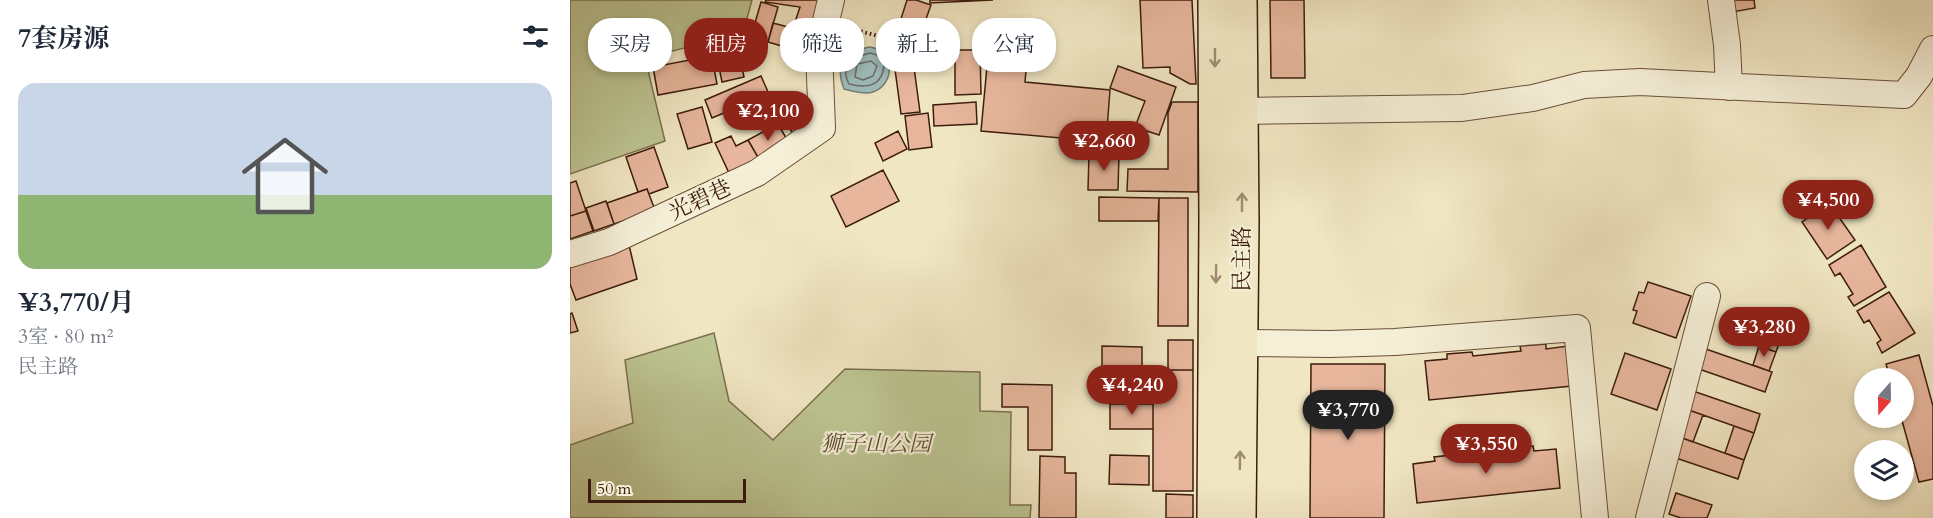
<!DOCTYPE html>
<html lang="zh">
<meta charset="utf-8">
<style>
:root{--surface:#fff;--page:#f2f2f3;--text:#1f2937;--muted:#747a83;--accent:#8f2418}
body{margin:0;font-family:Cardo,"Noto Serif SC",serif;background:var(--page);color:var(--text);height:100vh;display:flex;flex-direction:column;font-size:22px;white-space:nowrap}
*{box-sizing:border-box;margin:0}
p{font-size:20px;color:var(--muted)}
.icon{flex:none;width:33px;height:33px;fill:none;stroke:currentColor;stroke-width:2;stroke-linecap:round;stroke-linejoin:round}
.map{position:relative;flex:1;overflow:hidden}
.details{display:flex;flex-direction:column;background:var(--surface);width:570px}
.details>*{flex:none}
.top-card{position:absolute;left:18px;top:18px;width:570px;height:54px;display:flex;gap:12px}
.needle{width:39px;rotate:200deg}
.fabs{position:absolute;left:1284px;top:368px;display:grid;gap:12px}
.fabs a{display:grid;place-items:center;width:60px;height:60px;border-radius:50%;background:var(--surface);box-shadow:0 3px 9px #0003;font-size:30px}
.scale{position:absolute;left:18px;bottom:15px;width:158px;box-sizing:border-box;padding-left:6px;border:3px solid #3c1c0c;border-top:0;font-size:16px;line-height:21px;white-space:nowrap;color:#3c1c0c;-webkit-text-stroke:4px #f5efd7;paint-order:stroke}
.price{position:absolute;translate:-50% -51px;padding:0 14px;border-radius:21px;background:var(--accent);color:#fff;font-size:20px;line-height:39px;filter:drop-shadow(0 2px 3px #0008)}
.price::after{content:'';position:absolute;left:50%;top:36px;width:18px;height:14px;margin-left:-9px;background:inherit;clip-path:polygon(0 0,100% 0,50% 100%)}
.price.selected{background:#222;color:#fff}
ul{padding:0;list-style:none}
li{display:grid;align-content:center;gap:12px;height:318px;padding:0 18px}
li span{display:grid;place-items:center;height:186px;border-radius:18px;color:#555}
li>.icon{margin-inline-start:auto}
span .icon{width:108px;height:108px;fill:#fffc;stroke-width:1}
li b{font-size:26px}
h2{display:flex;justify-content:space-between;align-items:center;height:72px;padding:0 18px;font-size:26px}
.pill{padding:0 21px;border-radius:24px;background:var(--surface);box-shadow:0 3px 9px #0003;font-size:21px;line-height:54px}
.pill.selected{background:var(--accent);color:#fff}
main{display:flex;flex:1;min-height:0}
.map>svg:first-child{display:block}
.green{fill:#bcc492;stroke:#7c704f;stroke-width:1.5}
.water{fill:#9ebdbd;stroke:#777d76;stroke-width:1.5}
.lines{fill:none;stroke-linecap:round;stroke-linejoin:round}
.shore{stroke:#6d6c64;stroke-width:1.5}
.building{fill:#e7b69c;stroke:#3c1c0c;stroke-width:1.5}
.minor-casing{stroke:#694e3a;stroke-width:28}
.major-casing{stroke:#3c1c0c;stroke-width:36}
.path{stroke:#3c1c0c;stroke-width:4;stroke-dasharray:1.5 3;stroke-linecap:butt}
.minor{stroke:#f5efd7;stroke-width:26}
.major{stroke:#f0e6c2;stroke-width:33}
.oneway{stroke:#9f8b70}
.labels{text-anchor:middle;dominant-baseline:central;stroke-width:4.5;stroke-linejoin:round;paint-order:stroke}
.street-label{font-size:22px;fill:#3c1c0c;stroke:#f5efd7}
.park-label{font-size:22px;font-style:italic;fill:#624e34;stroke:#f5efd7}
</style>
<main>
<section class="details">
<h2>7套房源<svg class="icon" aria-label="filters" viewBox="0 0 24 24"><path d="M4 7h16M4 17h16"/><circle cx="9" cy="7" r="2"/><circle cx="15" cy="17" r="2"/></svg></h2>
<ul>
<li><span style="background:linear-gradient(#c9d6e8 60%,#8fb573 0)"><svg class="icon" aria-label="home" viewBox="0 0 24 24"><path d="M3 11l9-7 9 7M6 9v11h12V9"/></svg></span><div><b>¥3,770/月</b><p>3室 · 80 m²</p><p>民主路</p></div></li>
</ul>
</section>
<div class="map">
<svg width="1363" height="518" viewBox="0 0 1363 518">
<rect width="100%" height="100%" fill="#f0e6c2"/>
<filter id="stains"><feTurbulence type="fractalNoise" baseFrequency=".00333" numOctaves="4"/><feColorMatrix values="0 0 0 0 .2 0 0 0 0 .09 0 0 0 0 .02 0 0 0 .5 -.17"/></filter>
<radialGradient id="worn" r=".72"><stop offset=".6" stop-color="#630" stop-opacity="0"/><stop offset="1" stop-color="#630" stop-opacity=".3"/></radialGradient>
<path class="green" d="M0 0H182L173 33 75 58 95 141 0 174Z
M144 333 159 401 203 440 275 369 410 372V411L441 412 440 505H461L460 518H0V445L63 423 55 360Z"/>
<path class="water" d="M299 47C325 49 326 84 303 92 294 95 283 91 274 89 264 63 274 53 299 47Z"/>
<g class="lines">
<path class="shore" d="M300 53 307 55 314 64C313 86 297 89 279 84 269 64 284 57 300 53Z
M301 61 307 66 303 76 293 80 285 77 287 64Z"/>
</g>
<path class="building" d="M196 0H255L246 28 225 22 230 7 195 2Z
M337 0H346L361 5 351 33 329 25Z
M360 0H423L360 3Z
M570 0H622L626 84H620L600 73V67L573 68Z
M700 0H734L735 78H701Z
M1155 0H1184L1185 8 1157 13Z
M191 2 208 7 198 42 181 37Z
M203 23 241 33 235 53 198 42Z
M420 34 459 37 455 82 540 90 536 142 411 131Z
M167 43 174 77 152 82 145 47Z
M140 47 147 84 88 95 83 67 120 60 118 51Z
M385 50H410L411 94 385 95Z
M343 60 350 112 331 114 324 62Z
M548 66 606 87 589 135 565 127 575 101 540 88Z
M191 76 199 94 142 118 135 100Z
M213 92 227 116 209 126 196 101Z
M406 102 407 124 364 126 363 105Z
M602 102H628V192L557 191 558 169H598V113Z
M132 107 142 142 118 149 107 114Z
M240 109 247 121 223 134 216 122Z
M358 113 362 147 339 150 335 116Z
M208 124 219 143 189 159 178 140Z
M328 131 337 149 313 161 305 143Z
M161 136 166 146 178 140 189 159 159 173 145 143Z
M84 147 98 187 79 194 77 189 68 192 56 157Z
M519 153H549L548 190H518Z
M313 170 329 201 276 227 261 196Z
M6 181 16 211 0 216V183Z
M77 189 85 210 44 224 37 203Z
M529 197 589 198 588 221H529Z
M589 198H618V326H588Z
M36 201 44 224 24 231 16 208Z
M1259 203 1285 240 1257 259 1232 222Z
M16 211 23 231 0 239V216Z
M59 245 67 279 6 300 0 284V266Z
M1291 245 1316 287 1284 306 1278 297 1283 294 1270 273 1265 276 1259 265Z
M1078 282 1121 296 1106 338 1063 323 1067 311 1063 310 1069 292 1074 293Z
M1319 292 1345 333 1312 353 1307 343 1311 340 1299 320 1294 323 1287 311Z
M2 313 8 331 0 333V314Z
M1173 316 1214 330 1206 352 1165 338Z
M598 340H623V370H598Z
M976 344V349L998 346 1002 386 859 400 855 361 877 359V354L902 352 903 356 951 351 950 346Z
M532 346 572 347V373H532Z
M1189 346 1206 352 1199 371 1183 365Z
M1133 348 1202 372 1195 392 1126 368Z
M1055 353 1101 369 1087 410 1041 394Z
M1349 355 1363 406V479L1349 482 1331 417H1334V378H1320L1316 364Z
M741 364H815L814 518H740Z
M583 370H623V491H583Z
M432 384 482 385V450H458V407H432Z
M1120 390 1190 414 1184 433 1113 408Z
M540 404H583V429H540Z
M1113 408 1133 415 1123 442 1104 435Z
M1164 426 1184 433 1174 460 1155 453Z
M1104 435 1174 460 1168 479 1097 455Z
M963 446 964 451 986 449 990 488 847 503 843 464 865 461 864 457 890 454 891 459 939 454 938 449Z
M540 455 579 456V485L539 484Z
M470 456 495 457V473H506V518H469Z
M1106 493 1142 505 1137 518H1111L1099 514Z
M596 494 623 495V518H596Z"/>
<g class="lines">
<defs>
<path id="minor" d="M1151 0 1157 45 1159 87
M671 111 892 108 963 98 1014 85 1070 82 1334 95 1349 76 1363 49
M0 254 39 242 187 173 252 128 249 50 261 0
M671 343 760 344 825 342 1007 328 1025 518
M1079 518 1137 296"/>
<path id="major" d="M644 518 646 221 645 0
M669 518 672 221 670 0"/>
</defs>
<use href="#minor" class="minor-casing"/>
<use href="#major" class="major-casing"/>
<path class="path" d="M278 28 320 39"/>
<use href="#minor" class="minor"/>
<use href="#major" class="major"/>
</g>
<defs><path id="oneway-shaft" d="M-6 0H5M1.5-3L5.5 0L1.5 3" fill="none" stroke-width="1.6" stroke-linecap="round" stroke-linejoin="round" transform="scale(1.5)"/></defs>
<g class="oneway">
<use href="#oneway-shaft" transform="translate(645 58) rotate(90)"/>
<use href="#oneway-shaft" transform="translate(672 202) rotate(-90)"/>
<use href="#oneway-shaft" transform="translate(646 274) rotate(91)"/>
<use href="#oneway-shaft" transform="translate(670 460) rotate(-89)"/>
</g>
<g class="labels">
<g class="street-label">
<text transform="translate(130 200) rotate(-25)">光碧巷</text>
<text transform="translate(672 259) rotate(-90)">民主路</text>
</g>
<g class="park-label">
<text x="306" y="444">狮子山公园</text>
</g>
</g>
<rect width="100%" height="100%" filter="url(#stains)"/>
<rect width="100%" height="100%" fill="url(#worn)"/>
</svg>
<div class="fabs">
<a><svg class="needle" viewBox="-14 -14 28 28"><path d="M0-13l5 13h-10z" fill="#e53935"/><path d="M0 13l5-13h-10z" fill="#747a83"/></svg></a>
<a><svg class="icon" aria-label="layers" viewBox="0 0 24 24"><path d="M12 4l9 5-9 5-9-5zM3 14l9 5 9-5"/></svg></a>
</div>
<div class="scale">50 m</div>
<b class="price" style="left:198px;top:142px">¥2,100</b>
<b class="price" style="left:534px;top:172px">¥2,660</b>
<b class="price" style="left:1258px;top:231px">¥4,500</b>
<b class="price" style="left:1194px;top:358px">¥3,280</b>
<b class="price" style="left:562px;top:416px">¥4,240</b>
<b class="price selected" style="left:778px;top:441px">¥3,770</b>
<b class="price" style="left:916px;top:475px">¥3,550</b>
<div class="top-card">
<a class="pill">买房</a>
<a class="pill selected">租房</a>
<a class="pill">筛选</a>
<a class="pill">新上</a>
<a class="pill">公寓</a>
</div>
</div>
</main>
